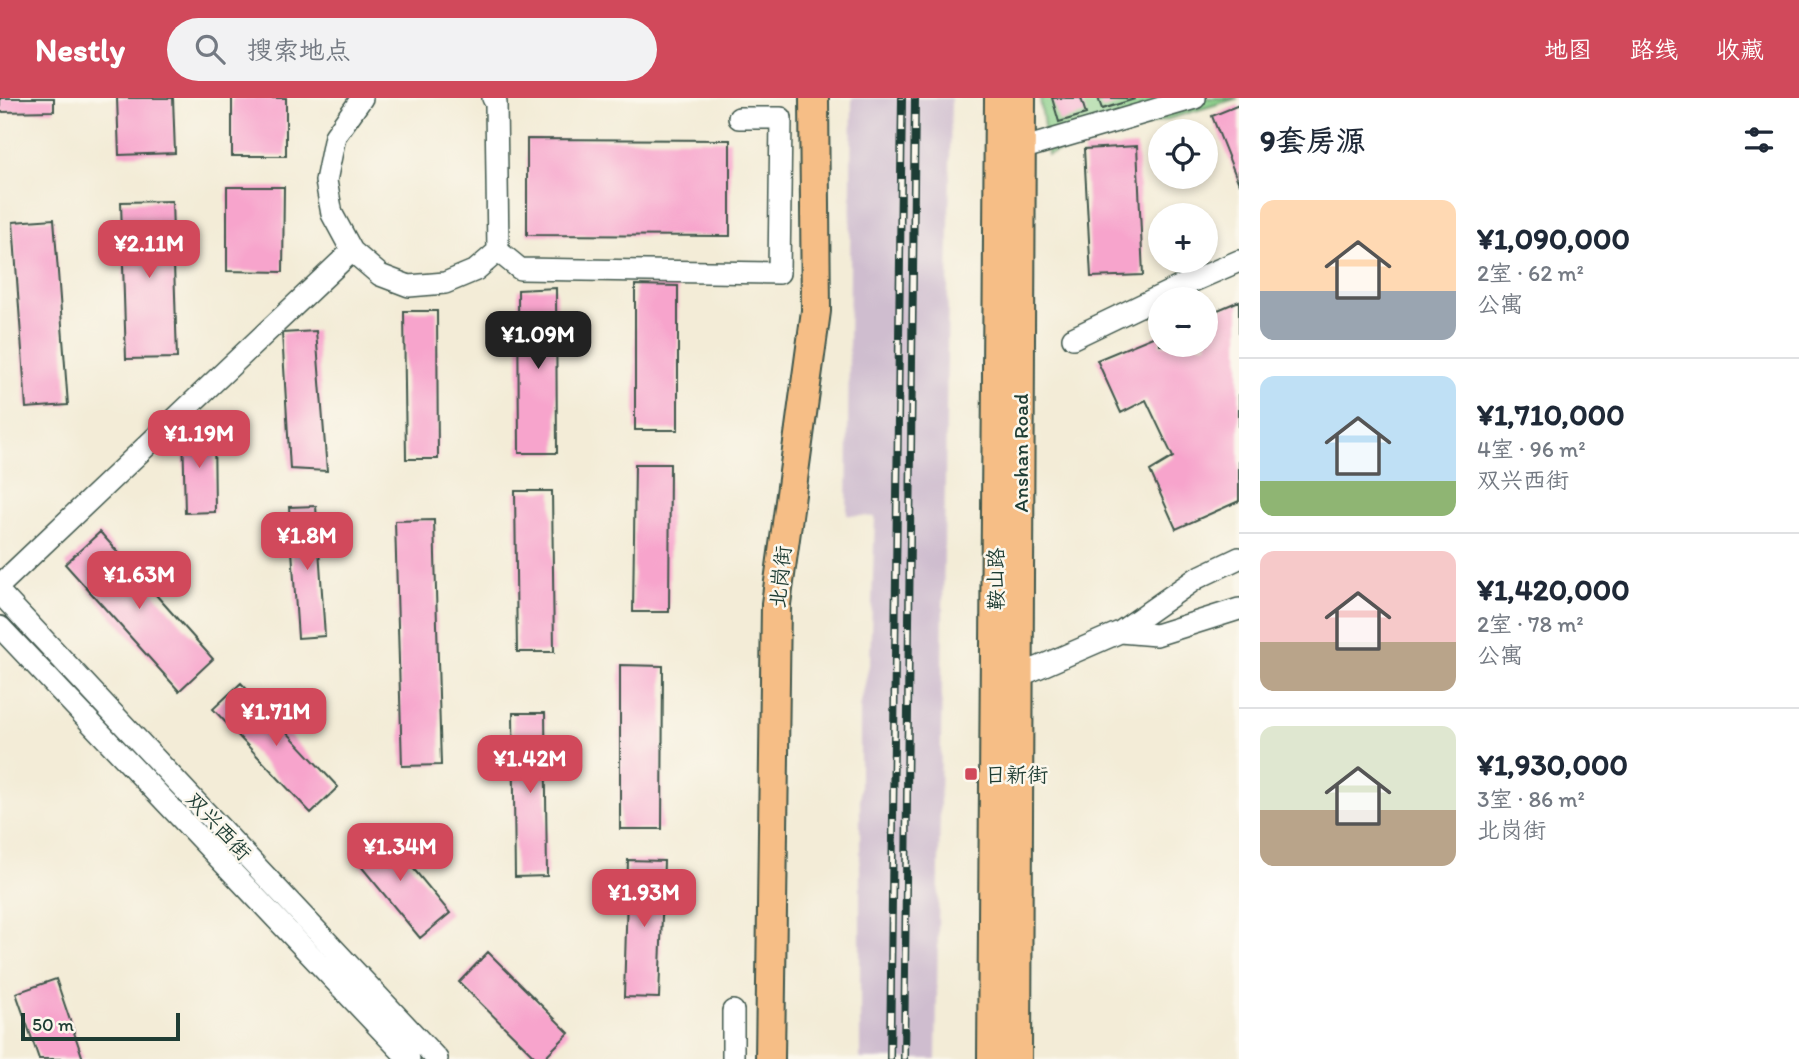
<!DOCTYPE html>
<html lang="zh">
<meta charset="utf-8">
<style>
:root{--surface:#fff;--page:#f2f2f3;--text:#1f2937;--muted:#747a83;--line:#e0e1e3;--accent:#d1495b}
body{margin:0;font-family:Itim,"LXGW WenKai TC",sans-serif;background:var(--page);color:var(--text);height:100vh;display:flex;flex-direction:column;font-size:26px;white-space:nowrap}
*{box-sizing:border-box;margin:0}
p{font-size:23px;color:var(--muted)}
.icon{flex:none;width:38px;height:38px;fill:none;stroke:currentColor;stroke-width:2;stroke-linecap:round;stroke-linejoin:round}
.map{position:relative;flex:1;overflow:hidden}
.sheet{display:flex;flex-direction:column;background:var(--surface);width:560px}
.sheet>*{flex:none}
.fabs{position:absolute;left:1148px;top:21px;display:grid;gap:14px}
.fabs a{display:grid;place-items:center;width:70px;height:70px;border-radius:50%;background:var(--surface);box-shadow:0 4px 10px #0003;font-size:35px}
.scale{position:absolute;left:21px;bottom:18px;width:159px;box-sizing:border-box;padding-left:7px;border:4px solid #1f3d34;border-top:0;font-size:19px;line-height:24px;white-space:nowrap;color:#1f3d34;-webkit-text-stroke:5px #fbf7ec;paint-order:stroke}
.price{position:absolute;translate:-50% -60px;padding:0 16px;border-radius:14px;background:var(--accent);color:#fff;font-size:23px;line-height:46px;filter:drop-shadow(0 2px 4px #0008)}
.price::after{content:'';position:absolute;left:50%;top:42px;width:21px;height:16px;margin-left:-10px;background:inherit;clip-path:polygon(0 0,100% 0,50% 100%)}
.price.current{background:#222;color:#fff}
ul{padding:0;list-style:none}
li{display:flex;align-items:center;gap:21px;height:175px;padding:0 21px}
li+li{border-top:2px solid var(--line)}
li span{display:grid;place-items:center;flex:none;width:196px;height:140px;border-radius:14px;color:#555}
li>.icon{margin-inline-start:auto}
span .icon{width:84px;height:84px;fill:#fffc;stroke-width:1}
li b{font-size:30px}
h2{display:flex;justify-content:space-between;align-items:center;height:84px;padding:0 21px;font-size:30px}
header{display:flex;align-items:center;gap:42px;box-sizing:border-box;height:98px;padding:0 35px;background:var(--accent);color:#fff}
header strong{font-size:33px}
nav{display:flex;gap:38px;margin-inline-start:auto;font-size:24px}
.search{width:490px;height:63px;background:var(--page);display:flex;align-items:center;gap:18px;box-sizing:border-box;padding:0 24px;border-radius:38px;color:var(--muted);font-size:26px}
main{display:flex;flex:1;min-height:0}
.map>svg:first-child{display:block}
.industrial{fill:#cfbdcf}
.green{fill:#89ce88;stroke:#54865e;stroke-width:2}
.building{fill:#f7a4cc}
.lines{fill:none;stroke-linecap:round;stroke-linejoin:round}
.minor-casing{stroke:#3f574c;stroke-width:24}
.major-casing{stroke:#3f574c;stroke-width:32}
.minor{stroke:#fff;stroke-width:21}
.major{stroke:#f6be86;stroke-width:28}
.rail-casing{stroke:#1f3d34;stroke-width:8}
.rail{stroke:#fbf7ec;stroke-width:5;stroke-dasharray:16;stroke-linecap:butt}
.poi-dot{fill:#d1495b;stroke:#fbf7ec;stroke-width:2.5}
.labels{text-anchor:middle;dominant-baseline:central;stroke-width:5;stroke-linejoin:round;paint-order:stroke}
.street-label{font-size:21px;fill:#1f3d34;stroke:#fbf7ec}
.poi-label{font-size:21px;fill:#1f3d34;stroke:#fbf7ec;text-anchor:start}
</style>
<header>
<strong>Nestly</strong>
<div class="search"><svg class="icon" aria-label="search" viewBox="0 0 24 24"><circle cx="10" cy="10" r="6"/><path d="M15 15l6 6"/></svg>搜索地点</div>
<nav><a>地图</a><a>路线</a><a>收藏</a></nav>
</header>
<main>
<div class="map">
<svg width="1239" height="961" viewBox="0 0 1239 961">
<rect width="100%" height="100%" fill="#fbf7ec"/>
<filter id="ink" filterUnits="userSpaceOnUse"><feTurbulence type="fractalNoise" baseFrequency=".0143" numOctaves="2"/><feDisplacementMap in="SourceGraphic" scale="14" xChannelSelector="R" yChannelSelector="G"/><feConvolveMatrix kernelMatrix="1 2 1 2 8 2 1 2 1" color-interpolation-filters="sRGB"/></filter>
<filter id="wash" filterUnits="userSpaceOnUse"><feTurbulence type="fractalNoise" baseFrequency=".00686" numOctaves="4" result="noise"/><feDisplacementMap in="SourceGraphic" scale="28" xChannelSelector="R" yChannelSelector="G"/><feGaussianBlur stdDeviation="1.57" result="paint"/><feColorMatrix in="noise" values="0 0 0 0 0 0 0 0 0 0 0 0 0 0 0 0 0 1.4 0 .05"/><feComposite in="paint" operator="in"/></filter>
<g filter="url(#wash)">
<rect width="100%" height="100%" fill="#f3ecd7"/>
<path class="industrial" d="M852 0H951L936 961H860V609L870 562 875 419 847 417Z"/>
<path class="green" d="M1040 0H1238L1048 57Z"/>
<g id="blocks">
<path class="building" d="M0 0H54V13L0 14Z
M117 0H173L175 55 119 57Z
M232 0H286V58H232Z
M1052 0H1081L1086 16 1059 24Z
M1098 0H1135V1L1102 11Z
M1239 7V86L1212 18Z
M527 41 730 42V138L527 137Z
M1137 48 1143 177 1091 179 1084 51Z
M227 89H284L283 174 227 173Z
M172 103 177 260 126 261 121 104Z
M54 121 68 307 26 310 13 124Z
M635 187 678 188V332H635Z
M556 190 557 355H519L518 192Z
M1239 203V403L1176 431 1150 373 1173 359 1146 302 1121 315 1097 262 1160 236V247H1206V217Z
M404 213H437L438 361H406Z
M316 233 327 373 290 371 282 235Z
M214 330 215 414 185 415 183 331Z
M635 366H670L669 514H633Z
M515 393H552L554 554H517Z
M316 408 325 538 298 540 289 409Z
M434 422 441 667 402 668 395 423Z
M100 434 213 561 179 593 65 466Z
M620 567 663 568 662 731H620Z
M241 585 338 689 311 715 213 611Z
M513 615H545L547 778 515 779Z
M380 730 450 815 420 840 350 755Z
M628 762 664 763 659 900 624 899Z
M488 854 569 935 543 961H537L459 884Z
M56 881 83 961H39L16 895Z"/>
</g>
</g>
<g filter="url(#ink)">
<use href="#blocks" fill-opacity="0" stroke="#3f574c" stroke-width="2"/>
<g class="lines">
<defs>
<path id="minor" d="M362 0 335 38 326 83 332 116 352 153 380 177 409 188 445 185 476 172 498 153 496 5 493 0
M1021 51 1195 0
M498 153 520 171 779 175 781 20H739
M1073 240 1177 190 1239 163
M0 487 352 153
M0 495 437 961
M0 529 409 961
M1120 534 1197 480 1239 460
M1019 578 1120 534 1156 537 1239 511
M733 961V913"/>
<path id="major" d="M770 961 776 506 816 213 814 0
M992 961 999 0
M1017 961 1021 0"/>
</defs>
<use href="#minor" class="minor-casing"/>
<use href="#major" class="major-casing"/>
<use href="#minor" class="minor"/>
<use href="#major" class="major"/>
<defs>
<path id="rail" d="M890 961 902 0
M904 961 915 0"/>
</defs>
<use href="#rail" class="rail-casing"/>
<use href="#rail" class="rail"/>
</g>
</g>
<rect class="poi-dot" x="964" y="669" width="14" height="14" rx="3.5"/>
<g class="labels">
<g class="street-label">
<text transform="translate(1020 355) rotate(-90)">Anshan Road</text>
<text transform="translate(780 479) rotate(-84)">北岗街</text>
<text transform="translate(995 481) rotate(-90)">鞍山路</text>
<text transform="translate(219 728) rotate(47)">双兴西街</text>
</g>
<g class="poi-label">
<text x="985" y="676">日新街</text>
</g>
</g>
</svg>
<div class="fabs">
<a><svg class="icon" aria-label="locate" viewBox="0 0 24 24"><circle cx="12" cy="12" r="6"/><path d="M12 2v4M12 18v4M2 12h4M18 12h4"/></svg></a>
<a>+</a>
<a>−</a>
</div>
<div class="scale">50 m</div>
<b class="price" style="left:149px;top:182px">¥2.11M</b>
<b class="price current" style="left:538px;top:273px">¥1.09M</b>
<b class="price" style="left:199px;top:372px">¥1.19M</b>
<b class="price" style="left:307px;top:474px">¥1.8M</b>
<b class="price" style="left:139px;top:513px">¥1.63M</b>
<b class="price" style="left:276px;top:650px">¥1.71M</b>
<b class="price" style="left:530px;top:697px">¥1.42M</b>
<b class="price" style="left:400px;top:785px">¥1.34M</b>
<b class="price" style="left:644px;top:831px">¥1.93M</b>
</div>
<section class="sheet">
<h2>9套房源<svg class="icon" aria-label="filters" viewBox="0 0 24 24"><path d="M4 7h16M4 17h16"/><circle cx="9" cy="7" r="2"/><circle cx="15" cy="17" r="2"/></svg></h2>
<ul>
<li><span style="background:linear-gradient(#ffd9b3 65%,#9aa5b1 0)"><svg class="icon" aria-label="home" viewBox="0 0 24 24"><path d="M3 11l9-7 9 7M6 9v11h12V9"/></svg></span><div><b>¥1,090,000</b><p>2室 · 62 m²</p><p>公寓</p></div></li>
<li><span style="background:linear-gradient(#bfe0f5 75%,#8fb573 0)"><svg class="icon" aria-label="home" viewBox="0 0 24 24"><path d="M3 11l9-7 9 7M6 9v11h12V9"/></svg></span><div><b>¥1,710,000</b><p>4室 · 96 m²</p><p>双兴西街</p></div></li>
<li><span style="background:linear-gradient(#f6c9c9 65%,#b9a48a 0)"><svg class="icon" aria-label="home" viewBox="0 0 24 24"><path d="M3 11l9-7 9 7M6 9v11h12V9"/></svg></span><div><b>¥1,420,000</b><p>2室 · 78 m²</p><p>公寓</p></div></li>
<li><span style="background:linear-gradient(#dfe7d0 60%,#b9a48a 0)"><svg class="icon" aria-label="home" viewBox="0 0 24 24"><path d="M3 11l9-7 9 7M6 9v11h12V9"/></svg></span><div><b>¥1,930,000</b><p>3室 · 86 m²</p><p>北岗街</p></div></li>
</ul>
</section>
</main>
